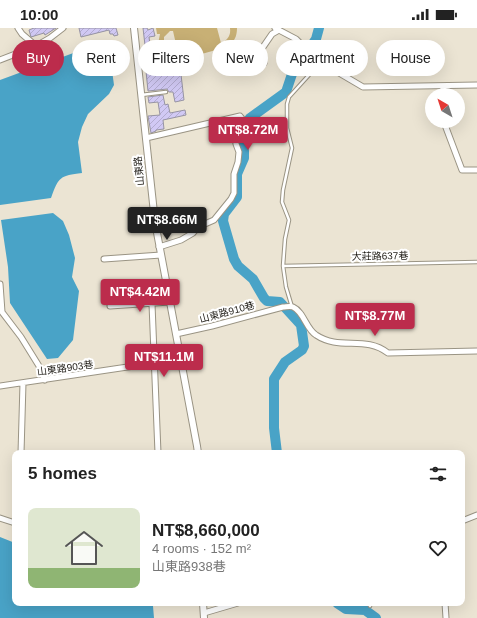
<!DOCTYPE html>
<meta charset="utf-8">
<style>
:root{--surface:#fff;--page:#f2f2f2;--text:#222;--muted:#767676;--line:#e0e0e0;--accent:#bc2c4c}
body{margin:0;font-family:Helvetica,"Noto Sans TC",sans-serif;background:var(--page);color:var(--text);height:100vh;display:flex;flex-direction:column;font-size:15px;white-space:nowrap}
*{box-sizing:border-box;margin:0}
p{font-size:13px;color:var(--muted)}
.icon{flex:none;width:22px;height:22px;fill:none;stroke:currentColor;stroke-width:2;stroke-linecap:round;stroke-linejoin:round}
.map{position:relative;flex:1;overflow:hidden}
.panel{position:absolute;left:12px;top:422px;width:453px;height:156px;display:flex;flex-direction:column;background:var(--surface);border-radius:8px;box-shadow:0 4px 16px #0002}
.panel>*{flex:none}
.banner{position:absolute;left:12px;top:12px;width:453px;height:36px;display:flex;gap:8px}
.needle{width:26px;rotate:321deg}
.controls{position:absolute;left:425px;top:60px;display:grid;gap:8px}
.controls a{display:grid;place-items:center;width:40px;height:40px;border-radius:50%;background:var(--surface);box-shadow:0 4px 16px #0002;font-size:20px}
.price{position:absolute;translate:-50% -34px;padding:0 9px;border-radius:4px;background:var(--accent);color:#fff;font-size:13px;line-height:26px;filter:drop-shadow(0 1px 2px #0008)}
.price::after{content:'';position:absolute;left:50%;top:24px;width:12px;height:9px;margin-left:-6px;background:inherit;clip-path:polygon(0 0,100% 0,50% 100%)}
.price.selected{background:#222;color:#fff}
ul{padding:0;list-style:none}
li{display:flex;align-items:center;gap:12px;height:100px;padding:0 16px}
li+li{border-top:1px solid var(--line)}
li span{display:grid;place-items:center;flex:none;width:112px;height:80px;border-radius:8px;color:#555}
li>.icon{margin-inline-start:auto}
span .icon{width:48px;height:48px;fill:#fffc;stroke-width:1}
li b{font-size:17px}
h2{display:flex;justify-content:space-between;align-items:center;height:48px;padding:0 16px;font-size:17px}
.chip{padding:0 14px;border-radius:18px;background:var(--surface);box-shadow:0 4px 16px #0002;font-size:14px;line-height:36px}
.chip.selected{background:var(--accent);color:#fff}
.status{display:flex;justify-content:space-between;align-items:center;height:28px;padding:0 20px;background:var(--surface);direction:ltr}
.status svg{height:11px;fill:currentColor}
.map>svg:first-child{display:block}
.garden{fill:#c8b075;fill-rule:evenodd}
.water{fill:#49a3c7}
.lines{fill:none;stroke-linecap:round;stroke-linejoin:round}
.river{stroke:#49a3c7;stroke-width:10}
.building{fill:url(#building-hatch);stroke:#9794a4}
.service-casing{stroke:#9a9484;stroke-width:4.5}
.minor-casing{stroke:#9a9484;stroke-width:7}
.tertiary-casing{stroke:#9a9484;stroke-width:8}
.service{stroke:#fff;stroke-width:2.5}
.minor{stroke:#fff;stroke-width:5}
.tertiary{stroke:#fff;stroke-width:6}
.labels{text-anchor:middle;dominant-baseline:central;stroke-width:4;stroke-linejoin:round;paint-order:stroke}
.street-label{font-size:10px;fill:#1f1c16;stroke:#fff}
</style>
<div class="status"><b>10:00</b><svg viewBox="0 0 49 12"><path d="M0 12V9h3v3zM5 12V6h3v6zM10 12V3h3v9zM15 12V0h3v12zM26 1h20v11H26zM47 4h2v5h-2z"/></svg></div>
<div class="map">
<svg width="477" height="590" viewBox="0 0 477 590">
<defs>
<pattern id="building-hatch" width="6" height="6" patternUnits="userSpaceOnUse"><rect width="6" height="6" fill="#d1c9f4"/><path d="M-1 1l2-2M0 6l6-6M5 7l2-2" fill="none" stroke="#b3acd0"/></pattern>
</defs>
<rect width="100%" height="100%" fill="#ebe4d3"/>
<path class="garden" d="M156 0H217L221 15C228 12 231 7 230 0H237C237 9 234 14 227 19L176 33 173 32 164 28 160 22 158 16 160 6H157ZM170 3H173L178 25 170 24 164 18V9Z"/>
<path class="water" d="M87 20 101 21 110 28 114 57 109 66 88 86 82 99 78 114 82 145C60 148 59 148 51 170L0 177V52Z
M53 185 63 193 69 207 75 230 72 249 79 263 73 312 58 330 47 331 10 275 8 239 1 192Z
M0 509 15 515V575H151L153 578 154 590H0Z"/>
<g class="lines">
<path class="river" d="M277 425 274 400V351L285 334 302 322 304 318 301 297 280 274 267 273 264 270 253 251 238 238 234 231 223 193 224 186 237 169V146L244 130V123L240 112V105L250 90 286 64 292 46 316 11 319 0
M337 575 346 581 365 582 376 590"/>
</g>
<path class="building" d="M34 0H56L45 7 44 5 31 9 29 2Z
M79 0H116L118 7 114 8 113 6H110L109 2 81 9Z
M143 0H147L148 2 153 0 155 8 149 9 152 32 161 31 162 41 180 38 184 72 175 74 173 64H169L167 61 148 63 146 43H148Z
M163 67 165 77 168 76 170 85 185 82 186 87 163 92 164 101 156 102V103L151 105 148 88 160 87 158 74 149 75 148 69Z"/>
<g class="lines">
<defs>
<path id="service" d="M141 67 166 64
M283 238 477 234
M292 279 286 259 283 238 285 211 289 192 282 174 283 162 292 120 287 100V76L289 69 309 47 317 33
M369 575 370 578"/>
<path id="minor" d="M18 0 22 6 36 18
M275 0 296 11 317 32 363 59 477 57
M0 32 36 18 50 10 63 0
M264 35 261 22 272 6 279 2
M443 58V67
M445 93V97L462 142H477
M146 110 240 88 243 92 235 109 236 116 239 124 238 134 234 146V165L231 171 214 192 198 199 193 205 181 212 159 219
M104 231 161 227
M0 256 2 284 21 309 39 338 45 352
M152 276 158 425
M110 278 170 274
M176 306 212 298 283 279C286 279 290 278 293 279 304 284 306 301 316 307 340 323 365 307 388 325L477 323
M0 358 181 331
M21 425 23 355
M0 490 15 495
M462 493 477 487
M445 575 446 590
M204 585 238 575"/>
<path id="tertiary" d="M134 0 155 194 197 418 198 425
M203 575 204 590"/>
</defs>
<use href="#service" class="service-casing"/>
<use href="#minor" class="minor-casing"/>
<use href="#tertiary" class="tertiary-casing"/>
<use href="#service" class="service"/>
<use href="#minor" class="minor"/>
<use href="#tertiary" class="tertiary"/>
</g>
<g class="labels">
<g class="street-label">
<text transform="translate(139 143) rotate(-96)">山東路</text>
<text transform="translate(380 228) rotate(-1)">大莊路637巷</text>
<text transform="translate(227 284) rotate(-15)">山東路910巷</text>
<text transform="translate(65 340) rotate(-8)">山東路903巷</text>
</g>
</g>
</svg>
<div class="controls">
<a><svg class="needle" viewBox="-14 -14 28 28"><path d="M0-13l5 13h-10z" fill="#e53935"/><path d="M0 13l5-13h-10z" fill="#767676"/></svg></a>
</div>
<b class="price" style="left:248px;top:123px">NT$8.72M</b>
<b class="price selected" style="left:167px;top:213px">NT$8.66M</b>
<b class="price" style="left:140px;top:285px">NT$4.42M</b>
<b class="price" style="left:375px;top:309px">NT$8.77M</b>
<b class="price" style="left:164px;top:350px">NT$11.1M</b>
<div class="banner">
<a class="chip selected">Buy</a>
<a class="chip">Rent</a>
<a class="chip">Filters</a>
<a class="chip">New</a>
<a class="chip">Apartment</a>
<a class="chip">House</a>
</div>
<section class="panel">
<h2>5 homes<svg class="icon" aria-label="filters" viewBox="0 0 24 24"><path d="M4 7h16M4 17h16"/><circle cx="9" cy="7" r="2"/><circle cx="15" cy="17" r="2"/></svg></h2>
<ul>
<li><span style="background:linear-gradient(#dfe7d0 75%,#8fb573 0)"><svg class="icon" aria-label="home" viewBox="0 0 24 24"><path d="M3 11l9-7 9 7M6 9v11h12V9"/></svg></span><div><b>NT$8,660,000</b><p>4 rooms · 152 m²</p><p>山東路938巷</p></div><svg class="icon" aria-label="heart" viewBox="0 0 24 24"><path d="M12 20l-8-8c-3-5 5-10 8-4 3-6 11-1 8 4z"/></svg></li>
</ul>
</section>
</div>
